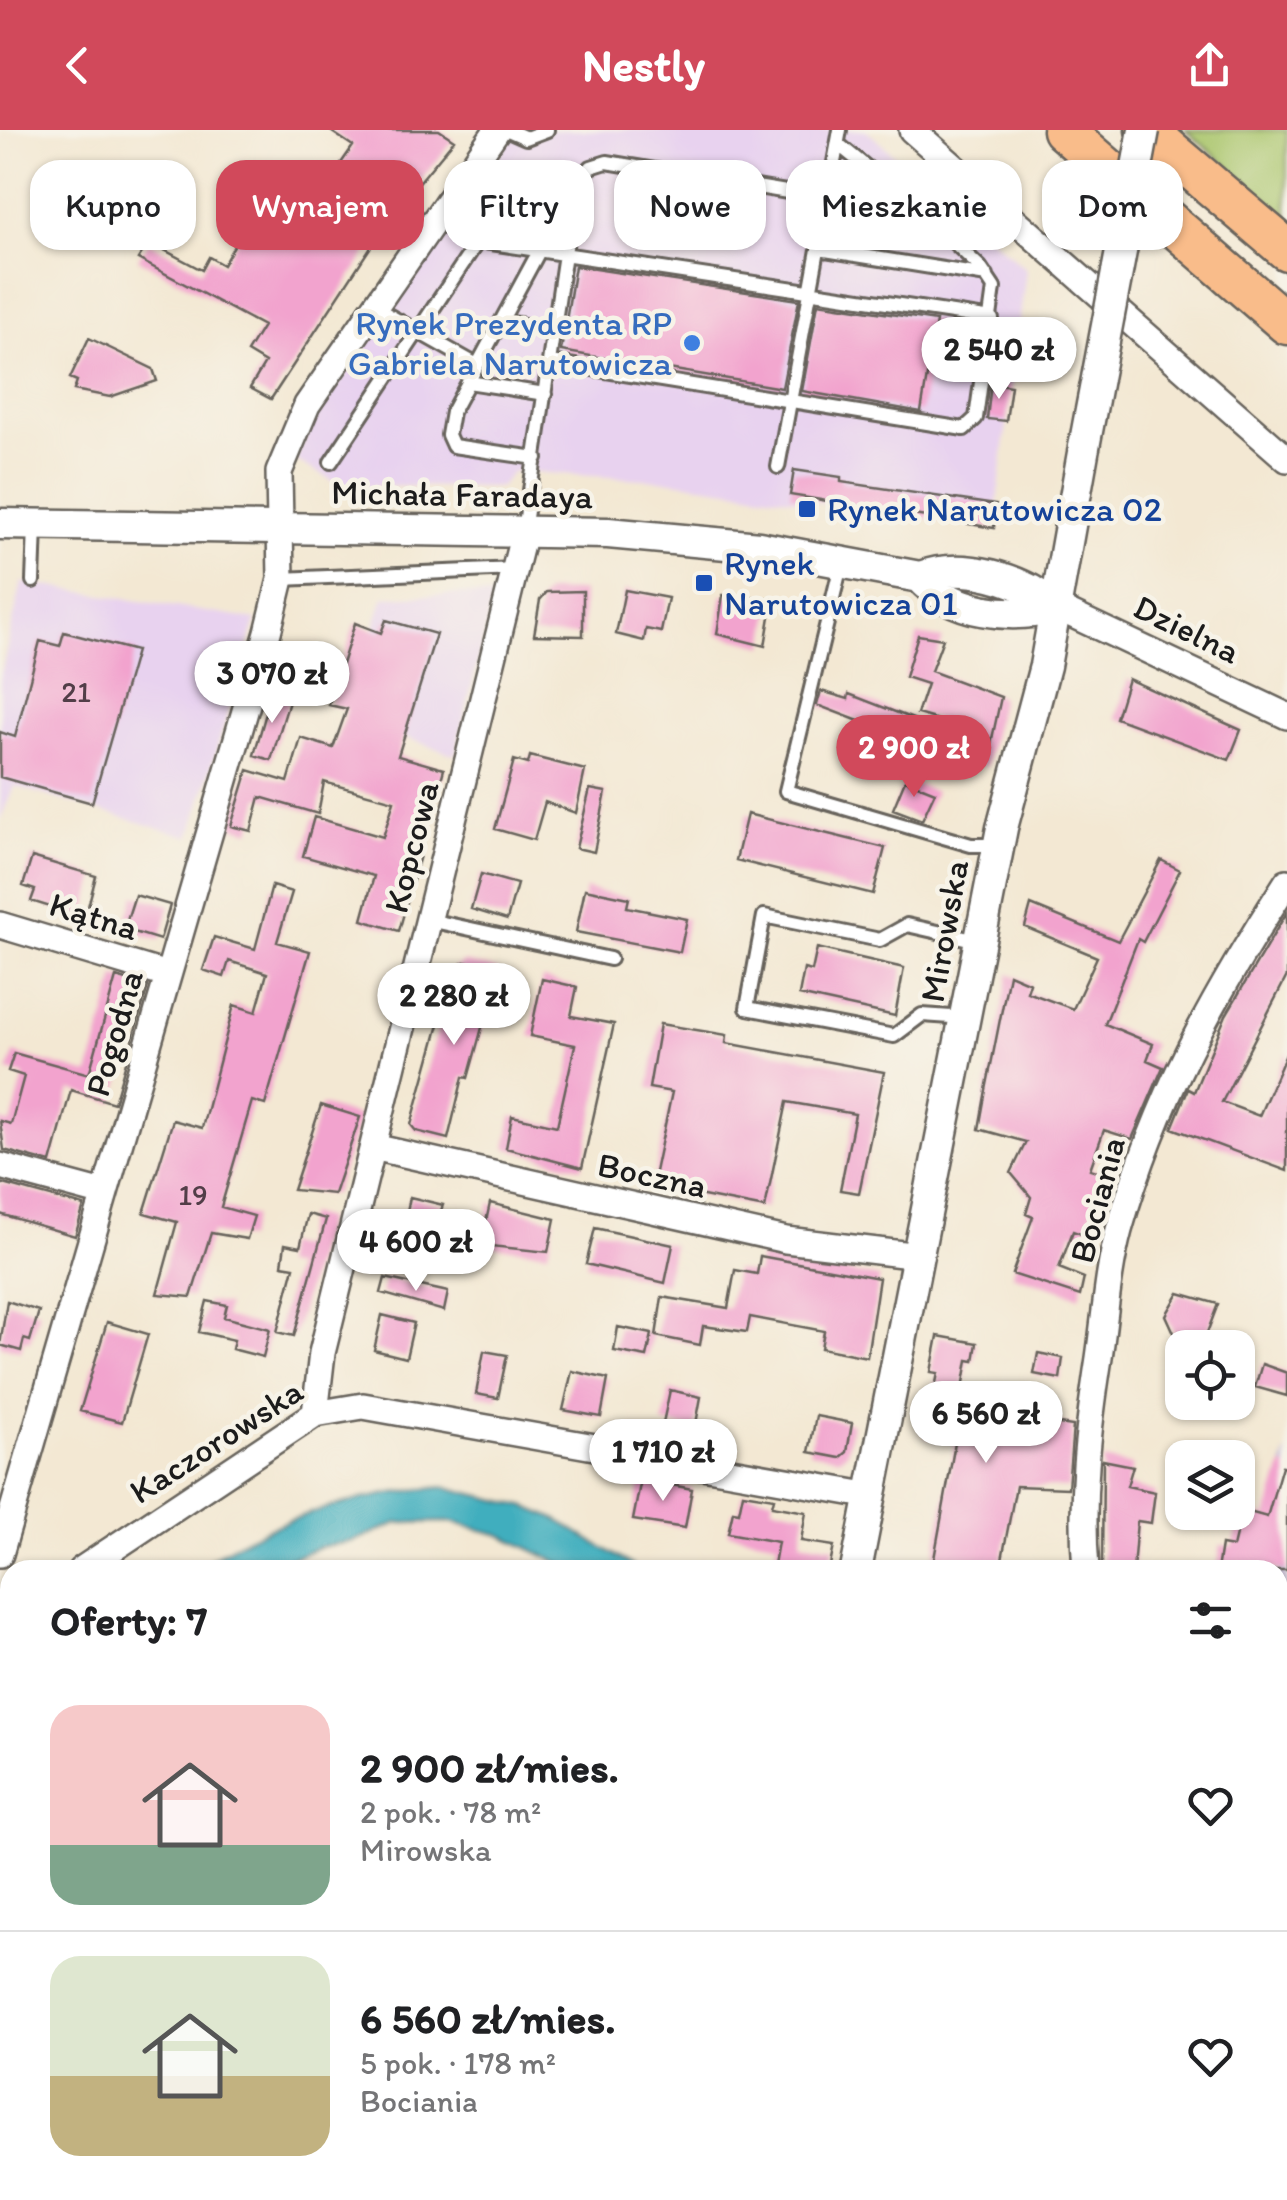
<!DOCTYPE html>
<html lang="pl">
<meta charset="utf-8">
<style>
:root{--surface:#fff;--page:#f6f6f6;--text:#202124;--muted:#757577;--line:#e0e0e0;--accent:#d1495b}
body{margin:0;font-family:Itim,sans-serif;background:var(--page);color:var(--text);height:100vh;display:flex;flex-direction:column;font-size:38px;white-space:nowrap}
*{box-sizing:border-box;margin:0}
p{font-size:32px;color:var(--muted)}
.icon{flex:none;width:55px;height:55px;fill:none;stroke:currentColor;stroke-width:2;stroke-linecap:round;stroke-linejoin:round}
.map{position:relative;flex:1;overflow:hidden}
.drawer{position:absolute;left:0px;top:1430px;width:1288px;height:640px;display:flex;flex-direction:column;background:var(--surface);border-radius:30px 30px 0 0;box-shadow:0 2px 8px #0004}
.drawer>*{flex:none}
.hud{position:absolute;left:30px;top:30px;width:1228px;height:90px;display:flex;gap:20px}
.tools{position:absolute;left:1165px;top:1200px;display:grid;gap:20px}
.tools a{display:grid;place-items:center;width:90px;height:90px;border-radius:20px;background:var(--surface);box-shadow:0 2px 8px #0004;font-size:50px}
.price{position:absolute;translate:-50% -85px;padding:0 22px;border-radius:35px;background:#fff;color:#222;font-size:32px;line-height:65px;filter:drop-shadow(0 2px 5px #0008)}
.price::after{content:'';position:absolute;left:50%;top:60px;width:30px;height:22px;margin-left:-15px;background:inherit;clip-path:polygon(0 0,100% 0,50% 100%)}
.price.on{background:var(--accent);color:#fff}
ul{padding:0;list-style:none}
li{display:flex;align-items:center;gap:30px;height:250px;padding:0 50px}
li+li{border-top:2px solid var(--line)}
li span{display:grid;place-items:center;flex:none;width:280px;height:200px;border-radius:30px;color:#555}
li>.icon{margin-inline-start:auto}
span .icon{width:120px;height:120px;fill:#fffc;stroke-width:1}
li b{font-size:42px}
h2{display:flex;justify-content:space-between;align-items:center;height:120px;padding:0 50px;font-size:42px}
.tag{padding:0 35px;border-radius:30px;background:var(--surface);box-shadow:0 2px 8px #0004;font-size:35px;line-height:90px}
.tag.on{background:var(--accent);color:#fff}
header{display:flex;justify-content:space-between;align-items:center;height:130px;padding:0 50px;background:var(--accent);color:#fff;font-size:45px;font-weight:700}
.map>svg:first-child{display:block}
.built{fill:#e8d2ef}
.industrial{fill:#c9bfd8}
.green{fill:#aac66d;stroke:#637144;stroke-width:2.5}
.water{fill:#41aebe;stroke:#2e656d;stroke-width:2.5}
.building{fill:#f2a3ce}
.lines{fill:none;stroke-linecap:round;stroke-linejoin:round}
.service-casing{stroke:#67635c;stroke-width:18}
.minor-casing{stroke:#67635c;stroke-width:30}
.tertiary-casing{stroke:#67635c;stroke-width:35}
.primary-casing{stroke:#67635c;stroke-width:45}
.service{stroke:#fff;stroke-width:12}
.minor{stroke:#fff;stroke-width:25}
.tertiary{stroke:#fff;stroke-width:30}
.primary{stroke:#f9bc8a;stroke-width:40}
.tertiary-bridge-casing{stroke:#67635c;stroke-width:35;stroke-linecap:butt}
.tertiary-bridge{stroke:#fff;stroke-width:30}
.shop-dot{fill:#3f7fe0;stroke:#f7f3e8;stroke-width:4}
.transit-dot{fill:#1a4fb4;stroke:#f7f3e8;stroke-width:4}
.labels{text-anchor:middle;dominant-baseline:central;stroke-width:9;stroke-linejoin:round;paint-order:stroke}
.number-label{font-size:30px;fill:#523e48}
.shop-label{font-size:35px;fill:#366cbe;stroke:#f7f3e8;text-anchor:end}
.street-label{font-size:35px;fill:#1c1c1c;stroke:#f7f3e8}
.transit-label{font-size:35px;fill:#164399;stroke:#f7f3e8;text-anchor:start}
</style>
<header><svg class="icon" aria-label="back" viewBox="0 0 24 24"><path d="M15 5l-7 7 7 7"/></svg>Nestly<svg class="icon" aria-label="share" viewBox="0 0 24 24"><path d="M12 15V3M7 8l5-5 5 5M5 13v7h14v-7"/></svg></header>
<div class="map">
<svg width="1287" height="2070" viewBox="0 0 1287 2070">
<rect width="100%" height="100%" fill="#f7f3e8"/>
<filter id="ink" filterUnits="userSpaceOnUse"><feTurbulence type="fractalNoise" baseFrequency=".01" numOctaves="2"/><feDisplacementMap in="SourceGraphic" scale="20" xChannelSelector="R" yChannelSelector="G"/><feConvolveMatrix kernelMatrix="1 2 1 2 8 2 1 2 1" color-interpolation-filters="sRGB"/></filter>
<filter id="wash" filterUnits="userSpaceOnUse"><feTurbulence type="fractalNoise" baseFrequency=".0048" numOctaves="4" result="noise"/><feDisplacementMap in="SourceGraphic" scale="40" xChannelSelector="R" yChannelSelector="G"/><feGaussianBlur stdDeviation="2.25" result="paint"/><feColorMatrix in="noise" values="0 0 0 0 0 0 0 0 0 0 0 0 0 0 0 0 0 1.4 0 .05"/><feComposite in="paint" operator="in"/></filter>
<g filter="url(#wash)">
<rect width="100%" height="100%" fill="#f3e8d3"/>
<path class="built" d="M517 0H866L1026 139 994 398 673 351 513 341 500 357 342 356 295 330 316 287Z
M22 452 256 490 190 707 14 656 0 690V548Z
M466 464 493 467 455 625 345 586 384 467Z"/>
<path class="industrial" d="M1287 1321V1674L1278 1673V1440H1217L1221 1415 1257 1420Z"/>
<path class="green" d="M1185 0H1287V87Z"/>
<path class="water" d="M445 1357 527 1377 556 1389 639 1440H574L501 1405 451 1392 398 1393 354 1411 319 1417 263 1440H196C261 1390 364 1363 445 1357Z"/>
<g id="blocks">
<path class="building" d="M329 0H439L454 10 389 89 271 269 250 258 265 233 247 222 263 196 138 129 149 112 202 140 209 127 223 135 248 91 286 110 323 48 328 52 353 16Z
M511 63 540 68 535 99 506 94Z
M575 136 799 170 782 258 561 221Z
M818 173 936 191 921 282 802 261Z
M89 208 153 239 157 251 110 267 74 260 77 251 70 248Z
M991 253 1011 256 1006 291 987 289Z
M794 340 841 347V352L996 375 994 398 790 365Z
M625 460 668 468 661 502 646 499 644 511 616 504Z
M583 461V506L534 505 540 470 547 462Z
M723 465 773 469 765 516 717 504Z
M386 490 436 504 398 626 444 639 399 801 362 790 374 746 303 726 314 687 383 707 394 671 324 652 318 684 260 667 251 701 231 696 248 640 288 652 301 608 333 618 347 579 329 575 355 493 381 503Z
M64 502 136 521 92 673 0 647V602L15 607 40 511 60 516Z
M918 505 943 509 931 541 1001 567 986 637 967 631 973 600 917 584 927 554 905 547Z
M1128 549 1241 600 1229 630 1116 588Z
M821 561 848 569 849 564 916 590 911 611 817 575Z
M272 562 290 568 271 630 254 625Z
M530 626 585 640 576 683 545 672 534 710 495 699 514 630 528 634Z
M905 650 935 662 922 690 893 679Z
M590 659 606 662 594 722 576 718Z
M747 684 885 718 873 764 736 730Z
M32 727 96 746 85 788 31 771 35 760 23 756Z
M1161 730 1180 740 1143 812 1138 809 1105 894 1153 914 1147 930 1163 937 1132 1009 1104 1000 1090 1039 1104 1043 1084 1105 1073 1101 1059 1138 1084 1148 1080 1166 1012 1144 1033 1087 1026 1084 1031 1067 1011 1043 1026 1012 979 999 986 960 1009 844 1030 853 1027 862 1073 879 1097 827 1025 797 1031 775 1118 811Z
M481 744 517 754 507 790 471 779Z
M272 756 292 762 277 812 310 821 265 975 252 971 221 1077 254 1086 247 1109 211 1103 191 1167 157 1164 177 1092 144 1083 173 990 202 998 234 875 256 882 267 843 229 831 224 847 203 840 214 807 255 819Z
M585 759 629 768 627 777 687 789 680 822 576 802Z
M135 765 170 775 160 810 124 799Z
M1287 782V846L1222 972 1259 986 1287 922V1041L1172 998 1188 959 1194 962 1226 885Z
M817 818 904 838 895 886 799 865 804 839 812 841Z
M464 832 498 840 468 948 463 947 448 1009 416 1001 411 995 455 837Z
M116 847 148 856 114 973 71 960 51 1033 4 1020 0 991 11 994 24 946 8 941 14 923 89 944Z
M542 849 577 857 571 886 614 894 582 1038 506 1018 512 986 557 996 575 915 530 906Z
M660 894 727 905 726 913 884 942 859 1063 840 1060 855 984 787 972 765 1078 652 1056 672 962 649 958Z
M321 975 360 987 334 1064 293 1060Z
M0 1053 84 1076 75 1106 0 1084Z
M410 1067 443 1075 429 1116 401 1110Z
M490 1073 555 1089 548 1122 481 1115Z
M308 1084 326 1089 294 1206 277 1202 294 1137 282 1135 285 1114 300 1117Z
M595 1098 673 1115 665 1153 586 1134Z
M760 1126 879 1148 867 1227 821 1218 824 1201 750 1187 747 1202 703 1196 700 1215 656 1206 662 1167 728 1178 735 1140 757 1144Z
M385 1148 448 1162 444 1181 381 1163Z
M1179 1163 1218 1174 1202 1216 1176 1207 1166 1185Z
M7 1171 39 1181 30 1211 24 1209 21 1221 0 1215Z
M207 1171 227 1175 224 1187 270 1199 263 1227 232 1219 234 1210 199 1202Z
M382 1185 414 1193 406 1228 374 1220Z
M107 1192 148 1204 122 1292 80 1281Z
M618 1197 652 1204 647 1227 614 1221Z
M938 1206 977 1213 974 1231 968 1230 959 1281 1052 1297V1293L1073 1296 1068 1358 1016 1356 1000 1440H932L955 1313 925 1307 938 1243 931 1242Z
M484 1221 507 1225 498 1268 476 1264Z
M1038 1223 1063 1228 1060 1249 1034 1244Z
M1262 1234 1287 1243V1266L1255 1257Z
M572 1241 608 1249 601 1287 563 1280Z
M670 1260 701 1267 695 1299 663 1293Z
M816 1286 852 1293 847 1322 840 1328 809 1322Z
M1103 1330 1133 1336 1127 1356 1155 1362 1151 1393 1137 1391 1133 1440H1102Z
M1282 1336 1287 1337V1440H1217L1221 1415 1233 1417 1242 1380 1267 1387Z
M641 1349 692 1359 685 1398 633 1390Z
M743 1363 774 1368 772 1376 806 1382 801 1411 834 1416 829 1440H773L778 1412 728 1403 733 1381 739 1382Z"/>
</g>
</g>
<g filter="url(#ink)">
<use href="#blocks" fill-opacity="0" stroke="#67635c" stroke-width="2.5"/>
<g class="lines">
<defs>
<path id="service" d="M508 0 526 8 547 0
M838 14 925 85 961 44
M819 119 987 146
M374 177 477 235
M501 191 554 200
M468 252 545 264
M536 328 453 316 448 305 452 282 538 123
M331 332 478 111 992 189
M778 337 840 0
M524 401 575 56 591 37 607 32 925 85 980 137 994 158 976 288 964 299 550 232
M842 431 786 661 971 715H998
M281 449 516 439
M33 451 35 397
M429 790 610 829
M966 888 922 885 894 906 747 878 764 786 880 810 907 795 978 811
M1279 1629 1287 1588"/>
<path id="minor" d="M912 0 1287 329
M1056 477 1287 586
M0 795 167 845
M373 1017 786 1110 919 1126
M0 1036 104 1064
M315 1284 322 1223 524 402
M0 1424 268 502 281 449 279 342 307 275 497 0
M81 1440 315 1284 363 1276 872 1366
M1086 1440C1080 1369 1088 1298 1099 1228 1105 1186 1108 1141 1119 1100 1157 967 1213 867 1287 752
M0 1478 5 1491
M1278 1760 1287 1762
M0 1974 10 1972
M0 2034 10 2043
M28 2060 39 2070
M62 2070 65 2060
M343 2070 346 2060"/>
<path id="tertiary" d="M0 394 608 403 759 417 920 447C963 431 1021 448 1056 477
M920 447C952 483 1011 490 1056 477
M856 1440 1002 698 1045 536 1084 317
M705 2070 709 2060"/>
<path id="primary" d="M1063 0 1287 194
M1146 0 1287 120"/>
</defs>
<use href="#service" class="service-casing"/>
<use href="#minor" class="minor-casing"/>
<use href="#tertiary" class="tertiary-casing"/>
<use href="#primary" class="primary-casing"/>
<use href="#service" class="service"/>
<use href="#minor" class="minor"/>
<use href="#tertiary" class="tertiary"/>
<use href="#primary" class="primary"/>
<defs>
<path id="tertiary-bridge" d="M1084 317 1144 0"/>
</defs>
<use href="#tertiary-bridge" class="tertiary-bridge-casing"/>
<use href="#tertiary-bridge" class="tertiary-bridge"/>
</g>
</g>
<circle class="shop-dot" cx="692" cy="213" r="10"/>
<g class="transit-dot">
<rect x="797" y="369" width="20" height="20" rx="5"/>
<rect x="694" y="443" width="20" height="20" rx="5"/>
</g>
<g class="labels">
<g class="number-label">
<text x="76" y="561">21</text>
<text x="193" y="1064">19</text>
</g>
<g class="shop-label">
<text x="672" y="193">Rynek Prezydenta RP<tspan x="672" dy="40">Gabriela Narutowicza</tspan></text>
</g>
<g class="street-label">
<text transform="translate(462 364) rotate(1)">Michała Faradaya</text>
<text transform="translate(1187 499) rotate(26)">Dzielna</text>
<text transform="translate(411 717) rotate(-76)">Kopcowa</text>
<text transform="translate(94 786) rotate(17)">Kątna</text>
<text transform="translate(944 801) rotate(-80)">Mirowska</text>
<text transform="translate(114 903) rotate(-74)">Pogodna</text>
<text transform="translate(652 1045) rotate(12)">Boczna</text>
<text transform="translate(1097 1070) rotate(-75)">Bociania</text>
<text transform="translate(216 1311) rotate(-33)">Kaczorowska</text>
</g>
<g class="transit-label">
<text x="827" y="379">Rynek Narutowicza 02</text>
<text x="724" y="433">Rynek<tspan x="724" dy="40">Narutowicza 01</tspan></text>
</g>
</g>
</svg>
<div class="tools">
<a><svg class="icon" aria-label="locate" viewBox="0 0 24 24"><circle cx="12" cy="12" r="6"/><path d="M12 2v4M12 18v4M2 12h4M18 12h4"/></svg></a>
<a><svg class="icon" aria-label="layers" viewBox="0 0 24 24"><path d="M12 4l9 5-9 5-9-5zM3 14l9 5 9-5"/></svg></a>
</div>
<b class="price" style="left:999px;top:272px">2 540 zł</b>
<b class="price" style="left:272px;top:596px">3 070 zł</b>
<b class="price on" style="left:914px;top:670px">2 900 zł</b>
<b class="price" style="left:454px;top:918px">2 280 zł</b>
<b class="price" style="left:416px;top:1164px">4 600 zł</b>
<b class="price" style="left:986px;top:1336px">6 560 zł</b>
<b class="price" style="left:663px;top:1374px">1 710 zł</b>
<div class="hud">
<a class="tag">Kupno</a>
<a class="tag on">Wynajem</a>
<a class="tag">Filtry</a>
<a class="tag">Nowe</a>
<a class="tag">Mieszkanie</a>
<a class="tag">Dom</a>
</div>
<section class="drawer">
<h2>Oferty: 7<svg class="icon" aria-label="filters" viewBox="0 0 24 24"><path d="M4 7h16M4 17h16"/><circle cx="9" cy="7" r="2"/><circle cx="15" cy="17" r="2"/></svg></h2>
<ul>
<li><span style="background:linear-gradient(#f6c9c9 70%,#7fa58c 0)"><svg class="icon" aria-label="home" viewBox="0 0 24 24"><path d="M3 11l9-7 9 7M6 9v11h12V9"/></svg></span><div><b>2 900 zł/mies.</b><p>2 pok. · 78 m²</p><p>Mirowska</p></div><svg class="icon" aria-label="heart" viewBox="0 0 24 24"><path d="M12 20l-8-8c-3-5 5-10 8-4 3-6 11-1 8 4z"/></svg></li>
<li><span style="background:linear-gradient(#dfe7d0 60%,#c2b280 0)"><svg class="icon" aria-label="home" viewBox="0 0 24 24"><path d="M3 11l9-7 9 7M6 9v11h12V9"/></svg></span><div><b>6 560 zł/mies.</b><p>5 pok. · 178 m²</p><p>Bociania</p></div><svg class="icon" aria-label="heart" viewBox="0 0 24 24"><path d="M12 20l-8-8c-3-5 5-10 8-4 3-6 11-1 8 4z"/></svg></li>
</ul>
</section>
</div>
